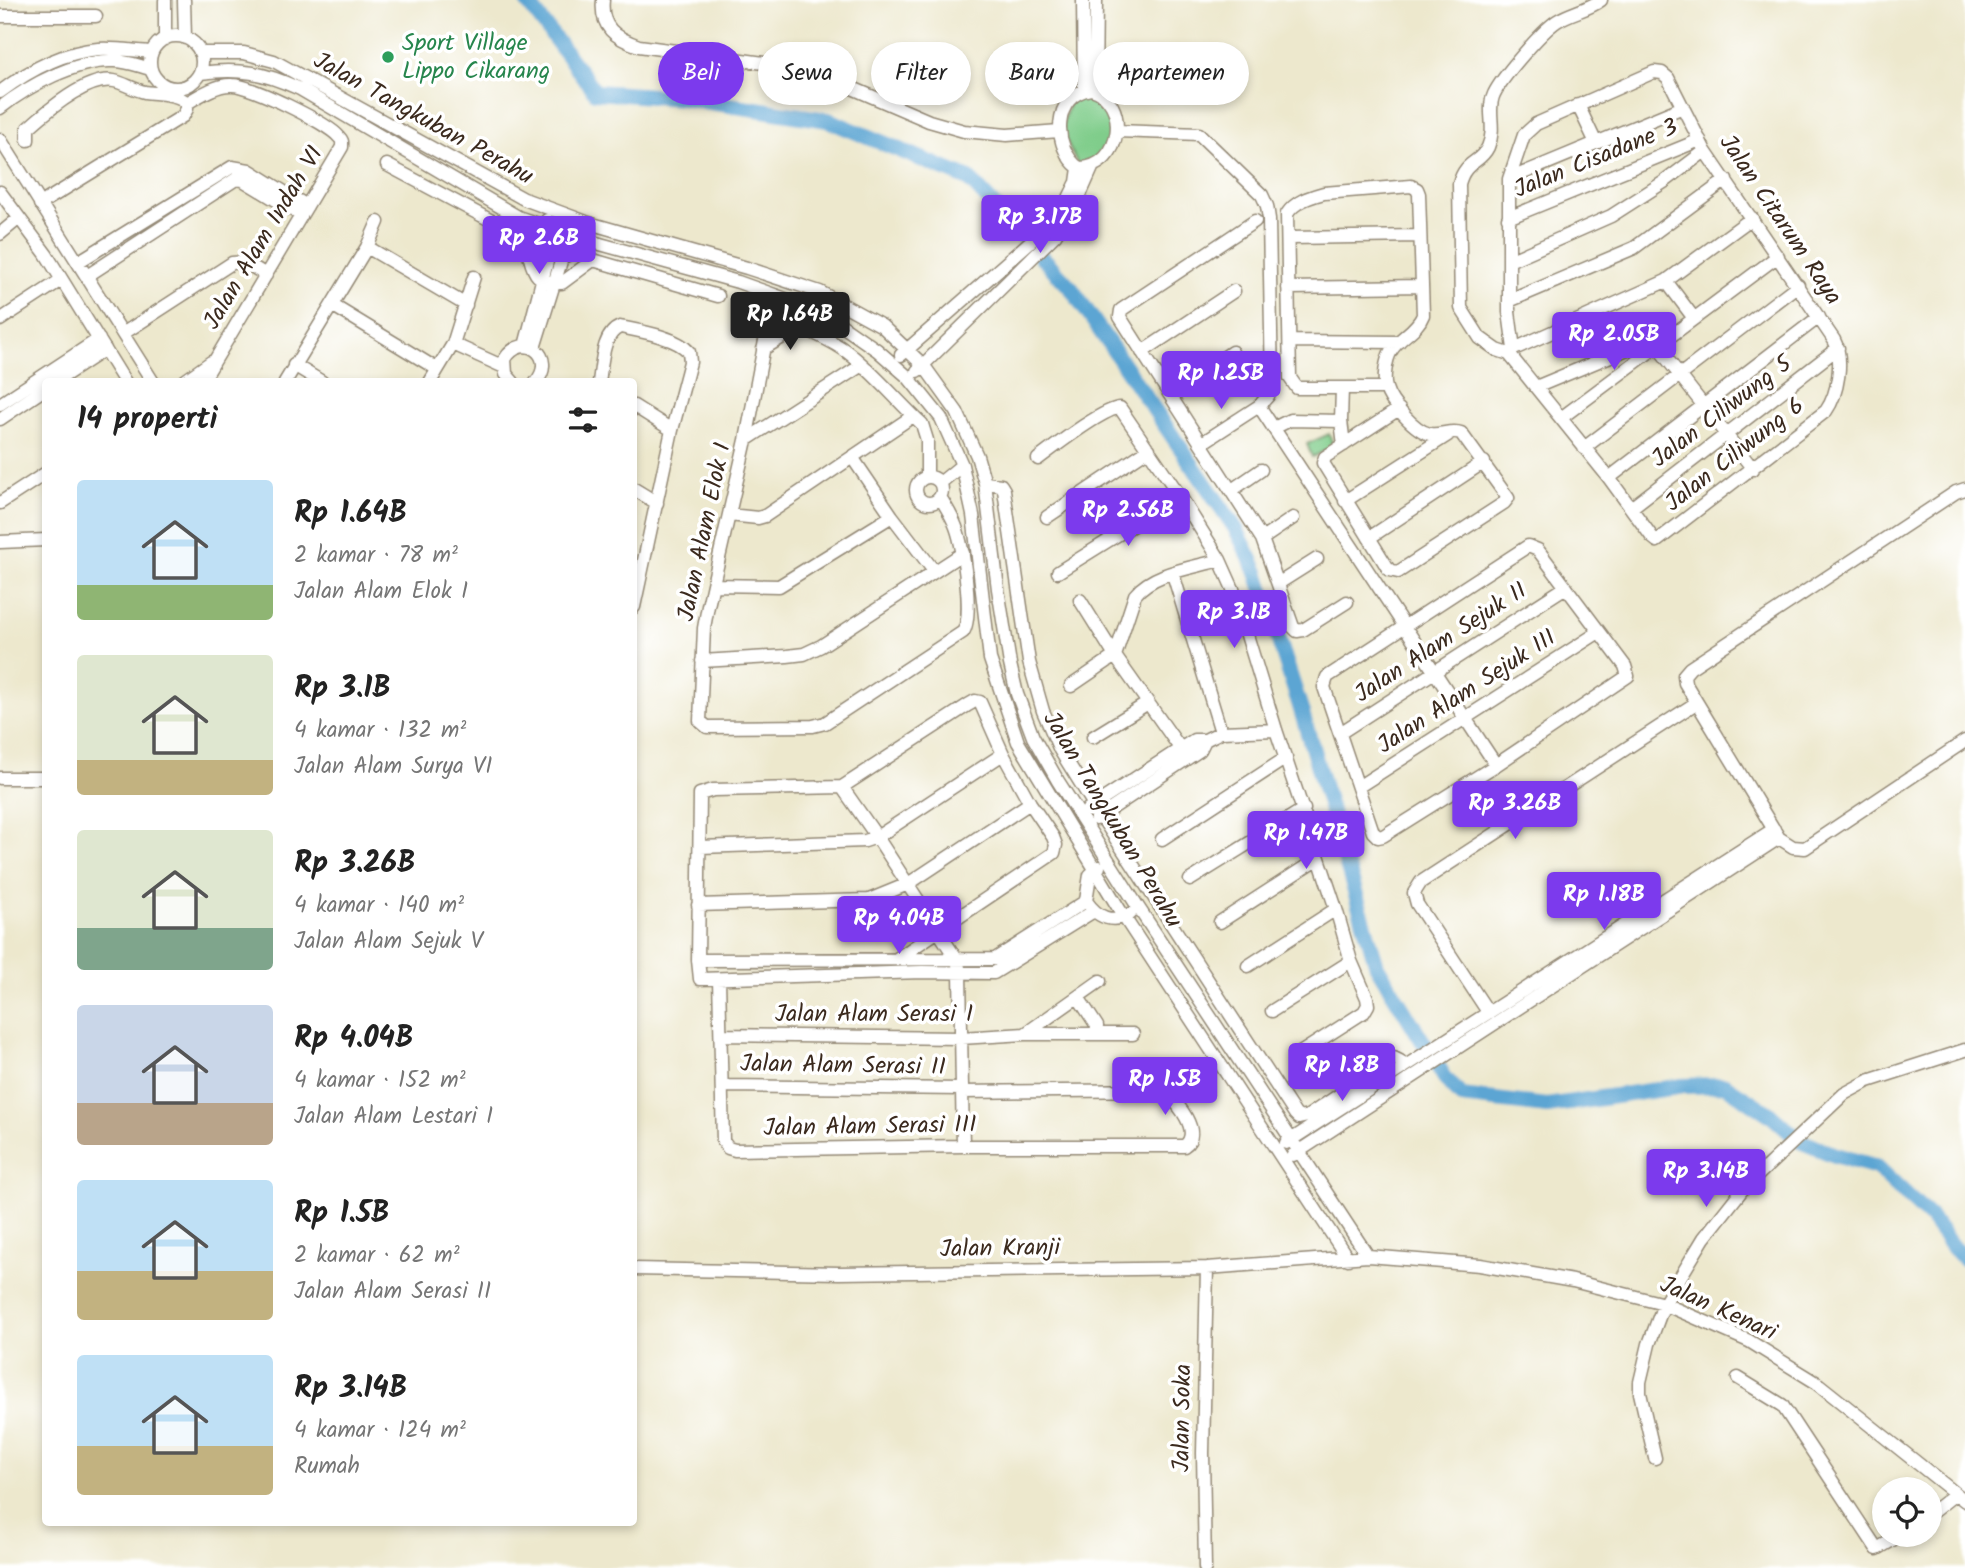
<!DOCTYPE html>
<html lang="id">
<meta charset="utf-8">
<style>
:root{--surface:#fff;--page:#f6f6f6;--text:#222;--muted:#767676;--accent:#7c3aed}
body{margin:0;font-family:Kalam,sans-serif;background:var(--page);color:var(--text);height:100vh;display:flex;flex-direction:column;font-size:26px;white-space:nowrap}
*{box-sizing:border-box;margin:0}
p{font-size:23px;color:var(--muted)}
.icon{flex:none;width:38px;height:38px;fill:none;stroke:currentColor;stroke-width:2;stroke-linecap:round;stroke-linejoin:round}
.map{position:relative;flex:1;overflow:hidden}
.side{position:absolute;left:42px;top:378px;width:595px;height:1148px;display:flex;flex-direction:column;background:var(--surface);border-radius:7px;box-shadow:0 4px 10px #0003}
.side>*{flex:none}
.guide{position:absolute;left:658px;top:42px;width:665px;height:63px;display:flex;gap:14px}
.buttons{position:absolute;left:1872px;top:1477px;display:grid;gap:14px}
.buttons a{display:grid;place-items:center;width:70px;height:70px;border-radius:50%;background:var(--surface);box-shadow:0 4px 10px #0003;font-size:35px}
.price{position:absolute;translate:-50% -60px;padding:0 16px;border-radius:7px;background:var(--accent);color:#fff;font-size:23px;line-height:46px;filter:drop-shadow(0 2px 4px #0008)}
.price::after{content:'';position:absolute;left:50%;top:42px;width:21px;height:16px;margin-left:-10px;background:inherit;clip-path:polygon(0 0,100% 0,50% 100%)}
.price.selected{background:#222;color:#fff}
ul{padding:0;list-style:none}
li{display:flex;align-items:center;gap:21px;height:175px;padding:0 35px}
li span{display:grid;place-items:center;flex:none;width:196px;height:140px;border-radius:7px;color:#555}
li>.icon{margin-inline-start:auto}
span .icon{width:84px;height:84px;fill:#fffc;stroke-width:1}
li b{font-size:30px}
h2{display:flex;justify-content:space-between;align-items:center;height:84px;padding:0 35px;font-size:30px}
.tag{padding:0 24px;border-radius:32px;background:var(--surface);box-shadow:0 4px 10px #0003;font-size:24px;line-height:63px}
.tag.selected{background:var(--accent);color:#fff}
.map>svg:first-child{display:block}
.green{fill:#80cd8b;stroke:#5e7c54;stroke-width:2}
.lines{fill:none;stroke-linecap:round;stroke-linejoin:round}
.river{stroke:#5ba5d3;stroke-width:16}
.minor-casing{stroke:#948976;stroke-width:15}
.minor{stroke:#fff;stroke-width:12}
.leisure-dot{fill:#2e9e5b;stroke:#fff;stroke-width:2.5}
.labels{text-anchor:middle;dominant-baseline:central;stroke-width:7;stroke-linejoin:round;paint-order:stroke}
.leisure-label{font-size:24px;fill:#27864d;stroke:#fff;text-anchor:start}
.street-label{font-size:24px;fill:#3b2a1e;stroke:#fff}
</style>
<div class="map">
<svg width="1965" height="1568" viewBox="0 0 1965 1568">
<rect width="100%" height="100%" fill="#fff"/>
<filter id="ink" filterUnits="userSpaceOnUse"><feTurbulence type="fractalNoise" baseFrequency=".0143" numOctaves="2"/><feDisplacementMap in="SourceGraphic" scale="14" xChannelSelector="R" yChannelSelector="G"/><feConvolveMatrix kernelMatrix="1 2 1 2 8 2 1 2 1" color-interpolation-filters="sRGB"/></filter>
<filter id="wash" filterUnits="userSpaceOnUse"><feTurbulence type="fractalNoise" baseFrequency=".00686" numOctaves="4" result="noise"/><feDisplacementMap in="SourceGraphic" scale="28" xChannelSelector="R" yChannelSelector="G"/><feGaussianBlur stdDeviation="1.57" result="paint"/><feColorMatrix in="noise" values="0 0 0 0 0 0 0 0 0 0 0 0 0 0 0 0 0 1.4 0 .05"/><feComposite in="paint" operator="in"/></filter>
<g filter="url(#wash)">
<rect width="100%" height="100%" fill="#ede8cd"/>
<path class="green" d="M1078 94 1102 95 1116 131 1104 160 1079 167 1061 130 1069 103Z
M1329 434 1334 447 1312 457 1307 444Z"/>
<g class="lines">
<path class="river" d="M526 0 595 92 683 98 828 120 969 179 1071 288 1236 529 1257 572 1299 703 1377 966 1445 1078 1461 1096 1547 1106 1683 1086 1725 1085 1771 1115 1800 1141 1835 1155 1877 1167 1931 1218 1953 1248 1965 1259"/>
</g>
</g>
<g filter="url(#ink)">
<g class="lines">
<defs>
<path id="minor" d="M165 0V39
M184 0 185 38
M603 0C600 27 615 38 639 46L808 69 929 121 964 131 1007 135 1059 131
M1083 0 1084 90
M0 16H96
M150 62a26 26 0 1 1 52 0a26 26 0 1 1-52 0Z
M200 53H244L274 61 524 199 589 223 747 268 820 292 882 326 924 366 957 412 977 456 985 483 998 589 1010 664 1017 694 1033 737 1058 781 1138 907 1368 1256
M1654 72 1662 73 1668 78 1705 151 1834 340C1844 359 1838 394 1826 411L1657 541 1652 537 1609 478 1509 354 1514 349 1509 312V179L1524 135 1536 124Z
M200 73C240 68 263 72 300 89L518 217 582 239 738 282 794 302 831 318 877 350 908 377 941 418 962 465 973 515 990 659 1018 742 1124 917 1348 1259
M1091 89C1130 99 1124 168 1079 168 1052 148 1052 94 1091 89Z
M1095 89 1096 0
M0 92C28 71 63 52 98 49 116 48 135 51 152 52
M1578 105 1596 143
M0 108C28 86 77 59 114 61 126 61 139 66 151 69
M1117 131 1199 134 1262 195 1267 206 1269 219 1272 387 1268 396 1259 406 1496 765
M0 139 153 382
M28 140V128C47 111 87 76 114 81 124 83 134 90 145 92 158 94 178 93 187 103
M387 165 520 236C537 256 523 284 562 283L593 260 718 296
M1509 179 1683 107
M0 192 46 254 125 382
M40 204 183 116 187 109V103C199 96 217 84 232 85 250 85 328 123 339 137 343 141 342 142 342 147L202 382
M1508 218 1700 140
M1255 221 1121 310 1120 317 1262 539 1293 627 1297 631 1303 630 1347 602
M0 234 18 219
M1289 238 1420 236
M367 247 466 305
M1509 261 1611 216 1664 182 1705 151
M78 262 232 167 249 170 307 206
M87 276 236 179 243 180 301 215
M1666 281 1693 317
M1288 288 1422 286
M1509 301 1634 248 1726 180
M332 305 437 369
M0 320 61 280
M124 333 232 263 245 262 266 275
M1290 341 1399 342
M453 344 504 367
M525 346 549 254 541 242 547 220
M1657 346 1753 469
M534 348 562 258 577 250 586 233
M763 349 799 327
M1514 349 1666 281 1752 218
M1142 352 1234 291
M1509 354 1497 350 1480 338 1461 308 1459 184C1465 160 1480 164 1488 147 1497 127 1486 110 1494 94 1502 77 1542 31 1557 21 1571 12 1588 10 1601 0
M901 355 1047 227 1067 202 1077 182 1079 168
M294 365 322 382
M917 371 1055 235 1080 195 1092 168
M55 382 105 349
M183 382 211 362
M285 382 367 247 378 222
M430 382 453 344 474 277
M513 382 506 374 505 359C523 330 558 356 536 382
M599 382C602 364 602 334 620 327 639 331 677 337 689 352L690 362 672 430 634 607
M1536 387 1668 332
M1342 388 1341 421 1344 445
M1386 388H1297L1290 378 1287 214C1295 201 1310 197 1324 193L1411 186 1417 189 1419 194 1423 315C1417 331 1399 337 1391 351 1386 359 1383 379 1386 388 1390 403 1415 431 1430 434 1440 436 1451 429 1461 433L1508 498 1504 503 1398 572 1389 570 1323 463 1325 457 1399 409
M1170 395 1232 352
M0 404 99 339
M634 406 672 430
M1561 418 1778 256
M0 419 46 388
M1274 428 1290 420 1341 421
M746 440 862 365
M1202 443 1259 406
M1584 448 1798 285
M852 457 892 516 934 571
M1038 459C1054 447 1104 408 1120 408L1180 496 1220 560 1233 589 1276 730 1336 909 1351 961 1367 998 1368 1005 1364 1012 1300 1053
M927 476V440L922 424C896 400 874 372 846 351 825 336 800 327 776 316L769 320 746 440 708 606 704 628 700 721 707 727 813 726 825 723 963 632C974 617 963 546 956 527 952 516 946 507 940 497
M916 490a13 13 0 1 1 26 0a13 13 0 1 1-26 0Z
M1609 478 1819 317
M940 483 962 465
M985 483 1001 485 1004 490 1029 662 1043 711 1060 750 1101 816 1295 1114 1299 1118 1308 1116 1394 1058 1400 1061 1403 1067
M634 489 657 503
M1965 489 1956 492 1690 668 1684 675 1685 683 1779 838 1793 847 1805 848 1965 741
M1232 490 1261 470
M1345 501 1448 435
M0 503 46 473
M1631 508 1838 348
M729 515 758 518 765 516 913 416
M1047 517 1149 449
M1369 538 1484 462
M1262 539 1293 518
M0 542 46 540
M1528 546 1538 550 1625 666 1628 676 1496 765 1383 836 1378 837 1373 832 1324 687 1327 677Z
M1058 572 1180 496
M1173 574 1221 732
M1279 583 1317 559
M713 585 779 586 892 516
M1080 600 1115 656 1180 748
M702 661 787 656 804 654 821 646 963 553
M1071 686 1115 656 1135 595C1153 572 1193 568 1220 560
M1340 733 1566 587
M1093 737 1148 703
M0 778H46
M842 787 877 837 957 960 960 972 963 1146
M1358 787 1599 632
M1088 809 1194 740H1205L1221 732 1276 730
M1096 819 1200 750 1205 740
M1162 839 1286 758
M700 847 865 841 877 837 1003 754
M1099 867 1090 875 1086 901C1098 918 1111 924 1130 914
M1190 880 1304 809
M698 905 869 900 908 884 1030 803
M1220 922 1319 858
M898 958 1054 853 1056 845 1053 837 1030 803 1003 754 980 702 975 701 968 705 842 787 713 790 700 794 698 960 700 979 922 972 994 973 1094 911
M698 960 995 959 1086 901
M1248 966 1336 909
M719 979 723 1141 728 1148 735 1150 963 1146H1184C1204 1133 1176 1102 1165 1090L962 1092
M1078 997 1097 1026 1096 1034
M1272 1011 1351 961
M1488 1012 1417 904 1414 893 1421 882 1696 703
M1025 1034 1100 981
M722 1035 961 1038 1025 1034H1133
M723 1086 962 1089
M1286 1143 1774 829
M1293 1155 1779 838
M634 1269 839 1273 1207 1268 1368 1256 1480 1265 1573 1281 1664 1304 1749 1341 1817 1383 1965 1501
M1738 1378 1782 1405 1877 1549 1901 1535
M1655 1458 1640 1393V1382L1649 1344 1664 1304 1704 1238 1742 1190 1844 1094 1868 1081 1965 1050
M1930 1514 1955 1494
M1205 1568 1203 1453 1207 1268"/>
</defs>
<use href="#minor" class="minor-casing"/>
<use href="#minor" class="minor"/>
</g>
</g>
<circle class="leisure-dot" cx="388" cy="57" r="7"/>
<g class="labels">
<g class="leisure-label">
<text x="402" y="43">Sport Village<tspan x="402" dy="28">Lippo Cikarang</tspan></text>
</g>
<g class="street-label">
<text transform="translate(423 119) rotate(29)">Jalan Tangkuban Perahu</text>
<text transform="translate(1596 159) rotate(-22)">Jalan Cisadane 3</text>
<text transform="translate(1780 220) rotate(56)">Jalan Citarum Raya</text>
<text transform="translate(264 238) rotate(-59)">Jalan Alam Indah VI</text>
<text transform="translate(1722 412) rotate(-37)">Jalan Ciliwung 5</text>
<text transform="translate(1735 455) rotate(-38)">Jalan Ciliwung 6</text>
<text transform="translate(705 532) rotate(-78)">Jalan Alam Elok I</text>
<text transform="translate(1441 643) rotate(-33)">Jalan Alam Sejuk II</text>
<text transform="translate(1467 692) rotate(-33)">Jalan Alam Sejuk III</text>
<text transform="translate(1112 820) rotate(59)">Jalan Tangkuban Perahu</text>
<text x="874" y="1014">Jalan Alam Serasi I</text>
<text transform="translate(843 1066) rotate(1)">Jalan Alam Serasi II</text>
<text transform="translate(870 1127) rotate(-1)">Jalan Alam Serasi III</text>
<text transform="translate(1000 1249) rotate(-1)">Jalan Kranji</text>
<text transform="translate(1718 1309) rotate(24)">Jalan Kenari</text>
<text transform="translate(1183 1418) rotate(-89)">Jalan Soka</text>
</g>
</g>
</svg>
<div class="buttons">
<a><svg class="icon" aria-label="locate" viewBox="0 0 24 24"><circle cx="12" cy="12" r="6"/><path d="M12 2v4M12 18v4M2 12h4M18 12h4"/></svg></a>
</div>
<b class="price" style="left:1040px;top:255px">Rp 3.17B</b>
<b class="price" style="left:539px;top:276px">Rp 2.6B</b>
<b class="price selected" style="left:790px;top:352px">Rp 1.64B</b>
<b class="price" style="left:1614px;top:372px">Rp 2.05B</b>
<b class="price" style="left:1221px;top:411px">Rp 1.25B</b>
<b class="price" style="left:1128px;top:548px">Rp 2.56B</b>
<b class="price" style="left:1234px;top:650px">Rp 3.1B</b>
<b class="price" style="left:1515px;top:841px">Rp 3.26B</b>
<b class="price" style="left:1306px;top:871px">Rp 1.47B</b>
<b class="price" style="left:1604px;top:932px">Rp 1.18B</b>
<b class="price" style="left:899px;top:956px">Rp 4.04B</b>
<b class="price" style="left:1342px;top:1103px">Rp 1.8B</b>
<b class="price" style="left:1165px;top:1117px">Rp 1.5B</b>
<b class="price" style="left:1706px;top:1209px">Rp 3.14B</b>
<div class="guide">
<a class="tag selected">Beli</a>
<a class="tag">Sewa</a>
<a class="tag">Filter</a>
<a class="tag">Baru</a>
<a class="tag">Apartemen</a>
</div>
<section class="side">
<h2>14 properti<svg class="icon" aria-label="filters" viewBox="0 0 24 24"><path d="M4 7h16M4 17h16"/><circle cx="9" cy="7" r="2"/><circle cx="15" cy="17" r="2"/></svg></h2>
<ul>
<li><span style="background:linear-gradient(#bfe0f5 75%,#8fb573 0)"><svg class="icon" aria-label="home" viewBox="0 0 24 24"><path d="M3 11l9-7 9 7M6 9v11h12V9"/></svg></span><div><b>Rp 1.64B</b><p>2 kamar · 78 m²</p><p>Jalan Alam Elok I</p></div></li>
<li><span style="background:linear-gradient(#dfe7d0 75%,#c2b280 0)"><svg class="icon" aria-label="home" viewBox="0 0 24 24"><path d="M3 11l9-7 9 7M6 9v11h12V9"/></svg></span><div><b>Rp 3.1B</b><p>4 kamar · 132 m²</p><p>Jalan Alam Surya VI</p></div></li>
<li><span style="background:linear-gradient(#dfe7d0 70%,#7fa58c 0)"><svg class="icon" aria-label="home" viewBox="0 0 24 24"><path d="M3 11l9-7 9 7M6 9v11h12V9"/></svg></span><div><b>Rp 3.26B</b><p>4 kamar · 140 m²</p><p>Jalan Alam Sejuk V</p></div></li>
<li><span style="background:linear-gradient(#c9d6e8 70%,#b9a48a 0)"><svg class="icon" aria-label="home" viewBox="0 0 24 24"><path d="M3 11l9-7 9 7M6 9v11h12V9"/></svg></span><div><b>Rp 4.04B</b><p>4 kamar · 152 m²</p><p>Jalan Alam Lestari I</p></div></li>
<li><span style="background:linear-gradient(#bfe0f5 65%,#c2b280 0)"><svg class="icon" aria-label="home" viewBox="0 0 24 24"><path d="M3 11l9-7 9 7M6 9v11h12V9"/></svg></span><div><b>Rp 1.5B</b><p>2 kamar · 62 m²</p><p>Jalan Alam Serasi II</p></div></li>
<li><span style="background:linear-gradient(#bfe0f5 65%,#c2b280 0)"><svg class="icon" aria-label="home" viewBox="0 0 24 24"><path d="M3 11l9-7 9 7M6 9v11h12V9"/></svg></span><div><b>Rp 3.14B</b><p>4 kamar · 124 m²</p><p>Rumah</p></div></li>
</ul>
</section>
</div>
